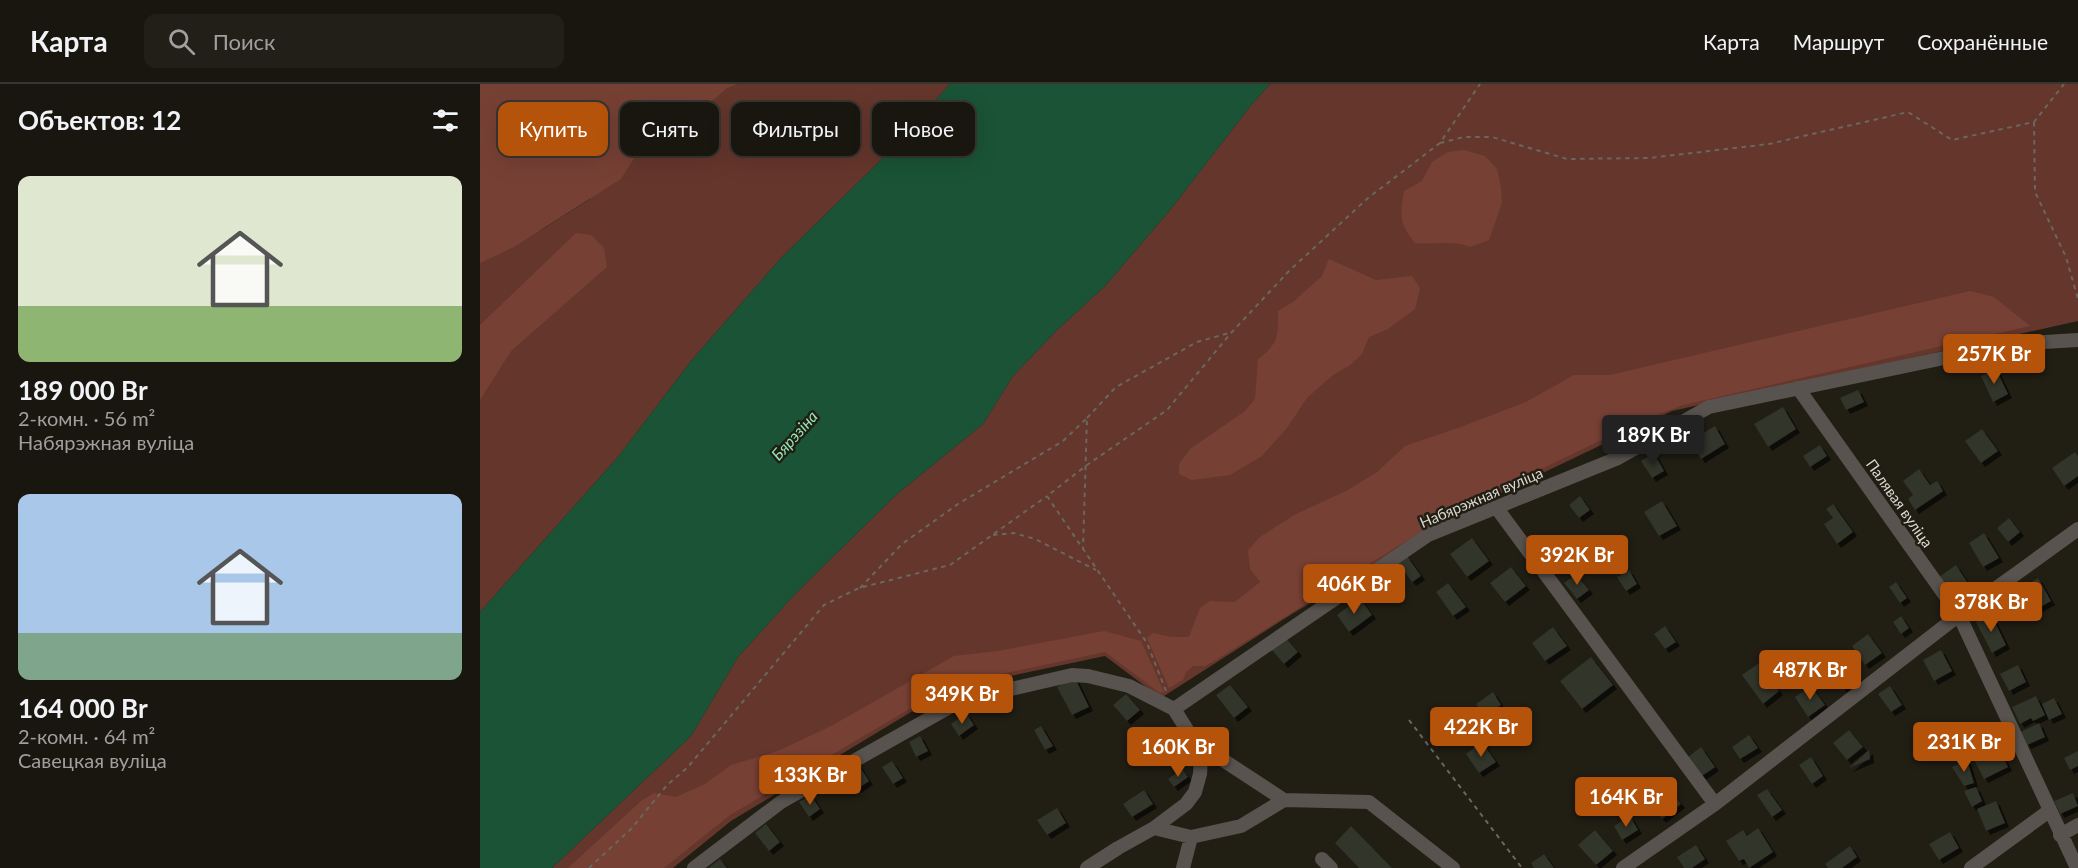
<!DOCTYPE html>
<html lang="ru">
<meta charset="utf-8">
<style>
:root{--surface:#19160f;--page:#221f18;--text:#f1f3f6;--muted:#9f9f9e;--line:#37352f;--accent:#b45309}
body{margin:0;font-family:Lato,sans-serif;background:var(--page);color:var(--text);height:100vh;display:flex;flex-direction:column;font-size:22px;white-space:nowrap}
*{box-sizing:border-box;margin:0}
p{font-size:20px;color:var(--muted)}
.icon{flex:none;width:33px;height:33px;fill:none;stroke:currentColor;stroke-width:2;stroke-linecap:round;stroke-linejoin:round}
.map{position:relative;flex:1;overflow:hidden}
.sheet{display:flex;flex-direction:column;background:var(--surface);width:480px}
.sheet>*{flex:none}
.top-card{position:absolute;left:18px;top:18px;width:570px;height:54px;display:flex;gap:12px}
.price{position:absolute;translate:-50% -51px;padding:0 14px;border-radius:6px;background:var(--accent);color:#fff;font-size:20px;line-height:39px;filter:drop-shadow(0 2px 3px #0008)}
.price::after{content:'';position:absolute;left:50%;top:36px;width:18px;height:14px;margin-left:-9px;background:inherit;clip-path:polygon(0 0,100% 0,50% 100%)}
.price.selected{background:#222;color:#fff}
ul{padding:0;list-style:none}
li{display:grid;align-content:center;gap:12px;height:318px;padding:0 18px}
li span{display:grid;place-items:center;height:186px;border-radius:12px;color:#555}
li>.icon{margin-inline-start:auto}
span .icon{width:108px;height:108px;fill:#fffc;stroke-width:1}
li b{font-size:26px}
h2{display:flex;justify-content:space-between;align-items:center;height:72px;padding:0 18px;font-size:26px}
.tag{padding:0 21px;border-radius:12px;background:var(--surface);box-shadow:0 6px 24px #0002,0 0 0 2px var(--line);font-size:21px;line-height:54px}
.tag.selected{background:var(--accent);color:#fff}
header{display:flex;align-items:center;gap:36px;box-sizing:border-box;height:84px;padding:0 30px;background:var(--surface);border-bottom:2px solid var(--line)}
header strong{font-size:28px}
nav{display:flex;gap:33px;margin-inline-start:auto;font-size:21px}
.search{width:420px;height:54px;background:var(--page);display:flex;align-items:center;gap:15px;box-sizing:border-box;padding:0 21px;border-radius:12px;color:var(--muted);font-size:22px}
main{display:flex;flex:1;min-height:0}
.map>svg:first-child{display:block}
.green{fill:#65362c}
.forest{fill:#774035}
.water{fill:#1a5335}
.building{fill:#303429;filter:url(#shadow)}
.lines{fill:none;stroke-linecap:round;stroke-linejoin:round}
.path{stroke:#69675e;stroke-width:2;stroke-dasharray:4.5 4.5;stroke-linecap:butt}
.minor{stroke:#58534f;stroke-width:14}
.labels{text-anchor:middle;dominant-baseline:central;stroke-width:5;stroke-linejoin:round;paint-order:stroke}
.street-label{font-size:15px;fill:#dbd9d2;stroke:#211e14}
.water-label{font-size:16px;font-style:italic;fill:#93e6b4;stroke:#211e14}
</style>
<header>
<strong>Карта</strong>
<div class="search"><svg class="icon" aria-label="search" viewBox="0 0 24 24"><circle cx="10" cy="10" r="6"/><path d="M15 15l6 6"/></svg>Поиск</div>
<nav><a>Карта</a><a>Маршрут</a><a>Сохранённые</a></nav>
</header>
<main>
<section class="sheet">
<h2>Объектов: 12<svg class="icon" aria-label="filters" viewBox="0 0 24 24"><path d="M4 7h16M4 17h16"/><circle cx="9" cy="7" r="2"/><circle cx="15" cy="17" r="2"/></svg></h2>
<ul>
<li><span style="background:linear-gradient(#dfe7d0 70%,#8fb573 0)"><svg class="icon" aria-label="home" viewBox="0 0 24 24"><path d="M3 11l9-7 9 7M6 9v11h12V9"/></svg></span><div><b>189 000 Br</b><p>2-комн. · 56 m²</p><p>Набярэжная вуліца</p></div></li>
<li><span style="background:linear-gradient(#a9c7e8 75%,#7fa58c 0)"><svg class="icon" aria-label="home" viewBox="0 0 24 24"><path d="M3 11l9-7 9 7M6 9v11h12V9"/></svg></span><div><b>164 000 Br</b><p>2-комн. · 64 m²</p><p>Савецкая вуліца</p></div></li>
</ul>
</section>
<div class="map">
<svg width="1598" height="784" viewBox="0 0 1598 784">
<defs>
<filter id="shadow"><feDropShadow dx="4" dy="4" stdDeviation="0" flood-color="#0009"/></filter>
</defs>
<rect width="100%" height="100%" fill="#211e14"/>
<path class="green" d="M258 0H470L407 70 301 174 211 277 138 373 0 528V165L61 146 110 115 104 102 246 5Z
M790 0H1598V237L1192 327 992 423 812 530 681 614 625 572 469 605 251 737 193 784H72L211 652 258 573 314 511 417 410 503 340 533 292 578 245 625 202 690 126 772 20Z"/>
<path class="forest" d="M0 0H258L246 5 191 52 158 68 141 95 34 163 0 179Z
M984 66 1005 72 1017 85 1021 103 1022 119 1009 156 990 163C974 156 953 161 935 159 919 140 920 131 924 107L942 97 952 78 968 68Z
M96 149 111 151 124 164 127 183 31 267 0 316V241Z
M849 175 896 196 932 192 940 204 935 225 908 245 889 253 882 270 869 282 853 291 827 314 807 344 782 372 750 391 712 396 699 390V380L710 365 765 327 775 315 778 275C799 259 798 253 798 227L813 218 842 192Z
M1490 207 1514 213 1550 242 1203 321 1154 340 971 429 736 576 725 582H713L706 588 703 596 689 604 667 554 673 549 691 553H709L720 524 730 517 755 518 780 498 770 485 768 466 780 453 814 431 868 406 897 388 925 362 978 344 1046 318 1094 291H1130Z
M624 547 661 557 684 608 680 609 625 568 470 601 250 731 184 784H88L161 717 174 709 196 713 225 700 251 681 298 667 353 641 474 572 518 567Z"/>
<path class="water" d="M470 0H790L772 20 690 126 625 202 578 245 533 292 503 340 417 410 314 511 258 573 211 652 72 784H0V528L138 373 211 277 301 174 407 70Z"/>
<path class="building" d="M1516 285 1528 310 1513 318 1501 292Z
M1378 306 1384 318 1366 326 1360 314Z
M1303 323 1316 345 1288 363 1274 340Z
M1235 342 1245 360 1221 375 1210 357Z
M1502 345 1518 367 1501 379 1485 357Z
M1340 361 1347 372 1330 383 1323 372Z
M1595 368 1598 372V392L1584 402 1572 384Z
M1174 369 1184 387 1172 394 1161 377Z
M1439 385 1450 401 1457 397 1463 407 1435 426 1428 415 1433 411 1423 397Z
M1100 412 1110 426 1099 434 1089 421Z
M1182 417 1197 442 1179 452 1164 428Z
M1353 420 1373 448 1357 460 1344 440 1353 434 1346 425Z
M1529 434 1540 448 1528 458 1517 444Z
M1504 449 1519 474 1503 483 1489 459Z
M992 454 1009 477 987 493 970 470Z
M927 472 941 492 932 498 918 479Z
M1476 481 1489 501 1473 512 1459 493Z
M1031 483 1046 502 1025 518 1010 499Z
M1149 486 1157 500 1146 507 1137 493Z
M1096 490 1109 506 1097 515 1084 499Z
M1558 494 1571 517 1557 525 1544 503Z
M1416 498 1427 514 1420 519 1409 503Z
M968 499 986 523 973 532 956 508Z
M880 514 892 531 869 548 857 531Z
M1511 530 1526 561 1512 569 1496 538Z
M1421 532 1429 544 1421 550 1413 538Z
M1185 542 1196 558 1185 565 1174 550Z
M1073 543 1087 562 1065 577 1052 559Z
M1388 550 1402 569 1385 581 1372 562Z
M805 553 818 568 804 580 791 565Z
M1461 566 1472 587 1454 597 1443 576Z
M1111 573 1133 601 1102 625 1080 597Z
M1367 575 1380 595 1364 606 1350 587Z
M1279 579 1299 607 1283 620 1262 591Z
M1538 581 1546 598 1529 607 1520 590Z
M595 594 609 623 592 631 577 603Z
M750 601 768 623 754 634 736 611Z
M1331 602 1345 621 1328 633 1315 613Z
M1410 602 1422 621 1411 628 1398 610Z
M1013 608 1021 621 1004 632 996 620Z
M646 610 660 626 647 637 633 621Z
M1556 612 1565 631 1553 637 1551 634 1540 640 1532 623Z
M1574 614 1582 630 1569 636 1562 620Z
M486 629 494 641 479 652 471 640Z
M1559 639 1565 653 1547 661 1541 648Z
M561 642 573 662 565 666 554 646Z
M1369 646 1383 663 1367 676 1353 659Z
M1269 651 1278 664 1260 675 1252 663Z
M440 652 448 667 436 673 429 658Z
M1515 656 1528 683 1504 695 1490 668Z
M1002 658 1016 678 999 689 986 670Z
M1221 663 1235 683 1222 692 1208 673Z
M1389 666 1390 675 1369 684Z
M1598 667V682L1590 686 1584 674Z
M1331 673 1343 692 1332 700 1319 681Z
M1487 676 1494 699 1484 702 1472 683Z
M412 677 423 694 413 700 402 683Z
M378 680 389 697 377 705 366 688Z
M702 685 708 693 694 703 688 695Z
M1496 703 1502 717 1492 723 1484 707Z
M1189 705 1201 720 1182 735 1170 720Z
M1287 705 1302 726 1292 733 1277 711Z
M664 706 673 720 652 733 643 720Z
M1593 709 1598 722 1580 730 1574 717Z
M331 711 340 725 329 733 319 718Z
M1516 717 1525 739 1506 747 1497 725Z
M577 724 586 739 567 751 557 736Z
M1150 732 1158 746 1142 756 1134 742Z
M286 740 300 758 289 767 275 749Z
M871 742 912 784H879L855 759Z
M1278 744 1293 768 1269 784 1264 775 1259 777 1246 757 1263 746 1267 752Z
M1115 746 1133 767 1116 781 1098 761Z
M1470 748 1479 764 1459 776 1449 760Z
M1216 761 1225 775 1212 784H1204L1197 773Z
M1370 762 1377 773 1362 784H1348L1345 780Z
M1064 770 1074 784H1054L1051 779Z
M240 775 247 784H228Z"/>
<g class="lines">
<path class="path" d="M1554 38 1555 108 1586 173 1598 215
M960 59 984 53H1012L1087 75 1169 74 1289 60 1428 28 1472 56 1554 38 1584 0
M607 334 636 303 717 258 749 249
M513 451 534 449 555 455 616 486
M380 504 422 460 478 420 583 357 607 334 603 465
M686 607 667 559 567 412 607 381 687 326 751 249 809 187 888 114 960 59 1000 0
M929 636 1042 784
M109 784 152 744 187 701 207 684 344 521 379 504 470 481 567 412"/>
<path class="minor" d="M1318 304 1479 531 1597 784
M1016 423 1235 720
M694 625 948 451 1138 374 1229 323 1531 260 1598 256
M714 657 804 716 889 718 973 784
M674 744 711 753
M1580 751 1598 741
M842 775 851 784
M214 784 301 718 475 620 496 613 592 591 608 592 649 602 694 625 714 657 721 673 720 690 715 708 706 720 674 744 638 764 607 784
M703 784 711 753 761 742 804 716
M1143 784 1235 720 1479 531 1598 445
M1491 784 1569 727"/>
</g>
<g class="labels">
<g class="street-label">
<text transform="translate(1001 413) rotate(-23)">Набярэжная вуліца</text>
<text transform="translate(1420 419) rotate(55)">Палявая вуліца</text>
</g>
<g class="water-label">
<text transform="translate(314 351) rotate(-48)">Бярэзіна</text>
</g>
</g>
</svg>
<b class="price" style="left:1514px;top:301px">257K Br</b>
<b class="price selected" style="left:1173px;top:382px">189K Br</b>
<b class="price" style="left:1097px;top:502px">392K Br</b>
<b class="price" style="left:874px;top:531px">406K Br</b>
<b class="price" style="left:1511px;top:549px">378K Br</b>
<b class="price" style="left:1330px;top:617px">487K Br</b>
<b class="price" style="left:482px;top:641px">349K Br</b>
<b class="price" style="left:1001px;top:674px">422K Br</b>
<b class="price" style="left:1484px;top:689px">231K Br</b>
<b class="price" style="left:698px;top:694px">160K Br</b>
<b class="price" style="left:330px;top:722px">133K Br</b>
<b class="price" style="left:1146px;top:744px">164K Br</b>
<div class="top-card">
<a class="tag selected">Купить</a>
<a class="tag">Снять</a>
<a class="tag">Фильтры</a>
<a class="tag">Новое</a>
</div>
</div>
</main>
